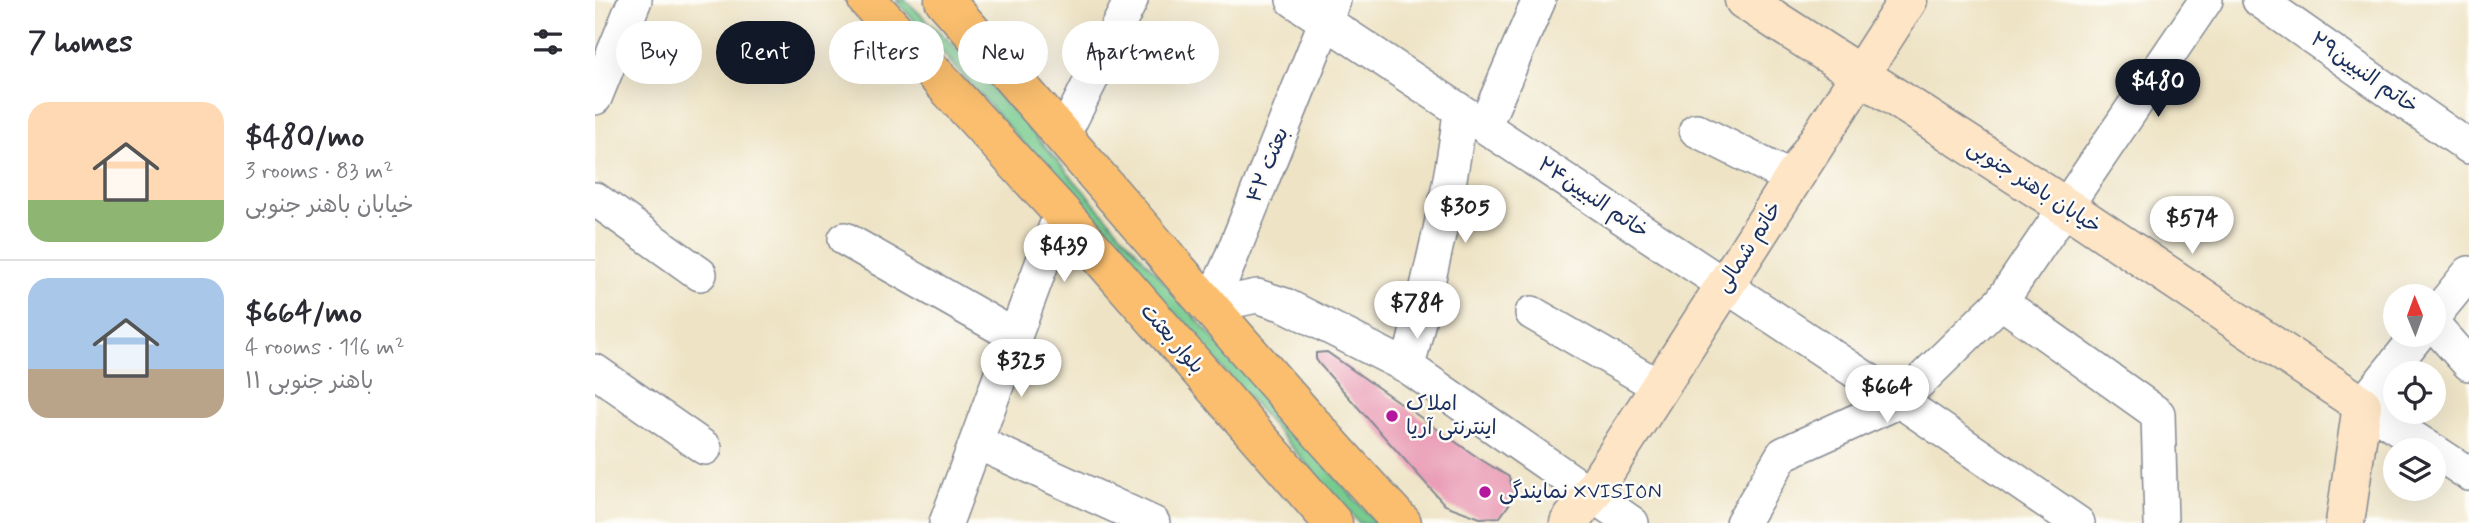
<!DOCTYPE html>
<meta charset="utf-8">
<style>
:root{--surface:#fff;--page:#f7f7f7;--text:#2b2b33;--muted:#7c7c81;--line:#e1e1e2;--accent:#111827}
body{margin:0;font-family:Mynerve,"Playpen Sans Arabic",sans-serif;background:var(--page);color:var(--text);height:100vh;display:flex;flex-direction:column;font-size:26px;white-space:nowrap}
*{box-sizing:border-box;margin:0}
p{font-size:23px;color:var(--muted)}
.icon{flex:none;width:38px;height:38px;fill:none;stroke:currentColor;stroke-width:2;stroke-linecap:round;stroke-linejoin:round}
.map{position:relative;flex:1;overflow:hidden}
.panel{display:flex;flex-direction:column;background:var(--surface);width:595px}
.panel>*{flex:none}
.banner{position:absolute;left:21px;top:21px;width:665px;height:63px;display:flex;gap:14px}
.needle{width:46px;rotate:359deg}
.controls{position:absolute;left:1788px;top:284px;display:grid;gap:14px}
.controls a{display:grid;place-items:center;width:63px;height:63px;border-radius:50%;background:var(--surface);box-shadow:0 7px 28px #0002;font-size:35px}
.price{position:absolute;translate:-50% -60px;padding:0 16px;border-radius:24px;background:#fff;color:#222;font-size:23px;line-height:46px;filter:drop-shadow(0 2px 4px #0008)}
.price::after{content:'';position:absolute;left:50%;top:42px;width:21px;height:16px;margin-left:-10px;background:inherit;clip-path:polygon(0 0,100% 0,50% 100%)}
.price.selected{background:var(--accent);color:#fff}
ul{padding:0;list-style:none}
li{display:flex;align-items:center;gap:21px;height:175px;padding:0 28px}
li+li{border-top:2px solid var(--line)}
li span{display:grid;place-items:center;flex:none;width:196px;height:140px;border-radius:21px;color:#555}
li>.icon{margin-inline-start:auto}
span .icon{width:84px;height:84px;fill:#fffc;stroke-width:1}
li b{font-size:30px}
h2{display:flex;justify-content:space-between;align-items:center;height:84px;padding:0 28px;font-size:30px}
.pill{padding:0 24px;border-radius:32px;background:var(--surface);box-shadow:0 7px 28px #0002;font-size:24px;line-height:63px}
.pill.selected{background:var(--accent);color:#fff}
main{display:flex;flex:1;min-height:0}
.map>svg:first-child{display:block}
.green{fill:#78cb8f;stroke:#4a7d76;stroke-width:2}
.building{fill:#e895b1}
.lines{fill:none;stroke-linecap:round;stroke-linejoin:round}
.street-casing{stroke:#848992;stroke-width:36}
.secondary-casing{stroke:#848992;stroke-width:41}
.primary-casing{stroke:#848992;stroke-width:41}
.street{stroke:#fff;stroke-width:33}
.secondary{stroke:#fde5c5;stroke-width:38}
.primary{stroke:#fabe6e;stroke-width:38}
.poi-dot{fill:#b5179e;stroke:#fdfcf7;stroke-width:2.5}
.labels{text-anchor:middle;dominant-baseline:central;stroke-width:5;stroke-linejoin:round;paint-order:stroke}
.street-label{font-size:21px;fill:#1b2f5e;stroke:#fdfcf7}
.poi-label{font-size:21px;fill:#1b2f5e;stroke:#fdfcf7;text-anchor:start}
</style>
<main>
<section class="panel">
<h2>7 homes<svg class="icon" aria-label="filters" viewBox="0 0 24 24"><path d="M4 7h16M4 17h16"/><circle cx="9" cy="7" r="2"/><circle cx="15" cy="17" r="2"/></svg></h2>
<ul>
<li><span style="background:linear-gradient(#ffd9b3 70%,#8fb573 0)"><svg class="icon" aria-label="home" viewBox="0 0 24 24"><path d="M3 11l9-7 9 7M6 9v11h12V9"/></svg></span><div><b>$480/mo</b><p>3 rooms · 83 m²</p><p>خیابان باهنر جنوبی</p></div></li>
<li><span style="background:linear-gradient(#a9c7e8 65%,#b9a48a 0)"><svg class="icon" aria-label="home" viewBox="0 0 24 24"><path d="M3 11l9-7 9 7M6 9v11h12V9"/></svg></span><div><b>$664/mo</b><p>4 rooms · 116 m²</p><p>باهنر جنوبی ۱۱</p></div></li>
</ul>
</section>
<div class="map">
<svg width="1874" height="523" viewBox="0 0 1874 523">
<rect width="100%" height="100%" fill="#fdfcf7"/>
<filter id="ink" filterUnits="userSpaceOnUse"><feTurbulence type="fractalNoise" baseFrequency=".0143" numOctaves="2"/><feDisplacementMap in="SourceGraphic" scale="14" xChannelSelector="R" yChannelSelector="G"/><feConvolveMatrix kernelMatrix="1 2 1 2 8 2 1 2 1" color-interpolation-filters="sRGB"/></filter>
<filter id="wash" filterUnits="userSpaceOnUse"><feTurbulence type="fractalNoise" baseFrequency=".00686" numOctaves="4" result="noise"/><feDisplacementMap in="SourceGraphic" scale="28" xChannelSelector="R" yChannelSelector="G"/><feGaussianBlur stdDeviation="1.57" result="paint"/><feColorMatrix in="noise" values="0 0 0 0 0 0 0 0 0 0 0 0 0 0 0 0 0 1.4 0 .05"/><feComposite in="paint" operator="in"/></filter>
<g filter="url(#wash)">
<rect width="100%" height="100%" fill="#eee3c5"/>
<path class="green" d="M301 0H310L369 55 781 523H764Z"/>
<g id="blocks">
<path class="building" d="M732 352 885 459 914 477 920 496 905 517 885 518 850 505 725 365 721 359V353Z"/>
</g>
</g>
<g filter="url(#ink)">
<use href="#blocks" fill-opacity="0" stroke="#848992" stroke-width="2"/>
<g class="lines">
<defs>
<path id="street" d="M698 0 1305 401 1483 523
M1664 0 1874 147
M0 98 40 0
M890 125 944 0
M1101 130 1198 179
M469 134 536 0
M0 199 105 274
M250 239 420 336
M1406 302 1563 414 1566 523
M614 306 662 296 690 305 813 367 1037 523
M614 306 632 268 739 0
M937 313 1065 387
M1839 316 1874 273
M1839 325 1874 364
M1824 334 1767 405 1837 450
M813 367C833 282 855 198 865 112
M0 371 110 448
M381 442 558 523
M1839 451 1874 474
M351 523 466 212
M1147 523 1188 454 1305 401 1406 302 1611 0"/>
<path id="secondary" d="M1149 0 1471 207 1767 405 1750 523
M974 523 996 494 1313 0"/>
<path id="primary" d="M272 0 466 212 738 523
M349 0C503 173 649 353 807 523"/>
</defs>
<use href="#street" class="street-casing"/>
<use href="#secondary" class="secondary-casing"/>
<use href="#primary" class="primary-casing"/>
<use href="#street" class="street"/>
<use href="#secondary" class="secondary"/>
<use href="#primary" class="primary"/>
</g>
</g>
<g class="poi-dot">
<circle cx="797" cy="416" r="7"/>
<circle cx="890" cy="492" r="7"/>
</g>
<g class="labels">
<g class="street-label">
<text transform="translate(1769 73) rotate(35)">خاتم النبیین۲۹</text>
<text transform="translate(673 165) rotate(-68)">بعثت ۴۲</text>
<text transform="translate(1439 187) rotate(33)">خیابان باهنر جنوبی</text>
<text transform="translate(998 198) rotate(34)">خاتم النبیین۲۴</text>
<text transform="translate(1154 247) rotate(-57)">خاتم شمالی</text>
<text transform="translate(577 339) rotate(49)">بلوار بعثت</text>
</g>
<g class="poi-label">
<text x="811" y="404">املاک<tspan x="811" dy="24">اینترنتی آریا</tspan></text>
<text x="904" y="492">نمایندگی XVISION</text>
</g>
</g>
</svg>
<div class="controls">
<a><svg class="needle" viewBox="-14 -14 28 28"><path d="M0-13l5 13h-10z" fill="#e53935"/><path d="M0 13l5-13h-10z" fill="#7c7c81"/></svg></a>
<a><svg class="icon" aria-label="locate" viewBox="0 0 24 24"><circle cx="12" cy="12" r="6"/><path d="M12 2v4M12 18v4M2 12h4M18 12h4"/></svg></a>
<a><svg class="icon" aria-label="layers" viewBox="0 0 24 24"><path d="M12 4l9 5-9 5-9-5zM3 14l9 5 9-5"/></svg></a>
</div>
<b class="price selected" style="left:1563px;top:119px">$480</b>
<b class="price" style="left:870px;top:245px">$305</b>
<b class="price" style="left:1597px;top:256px">$574</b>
<b class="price" style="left:469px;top:284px">$439</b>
<b class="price" style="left:822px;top:341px">$784</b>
<b class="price" style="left:426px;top:399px">$325</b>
<b class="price" style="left:1292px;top:425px">$664</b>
<div class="banner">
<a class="pill">Buy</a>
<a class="pill selected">Rent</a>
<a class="pill">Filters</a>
<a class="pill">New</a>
<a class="pill">Apartment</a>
</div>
</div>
</main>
